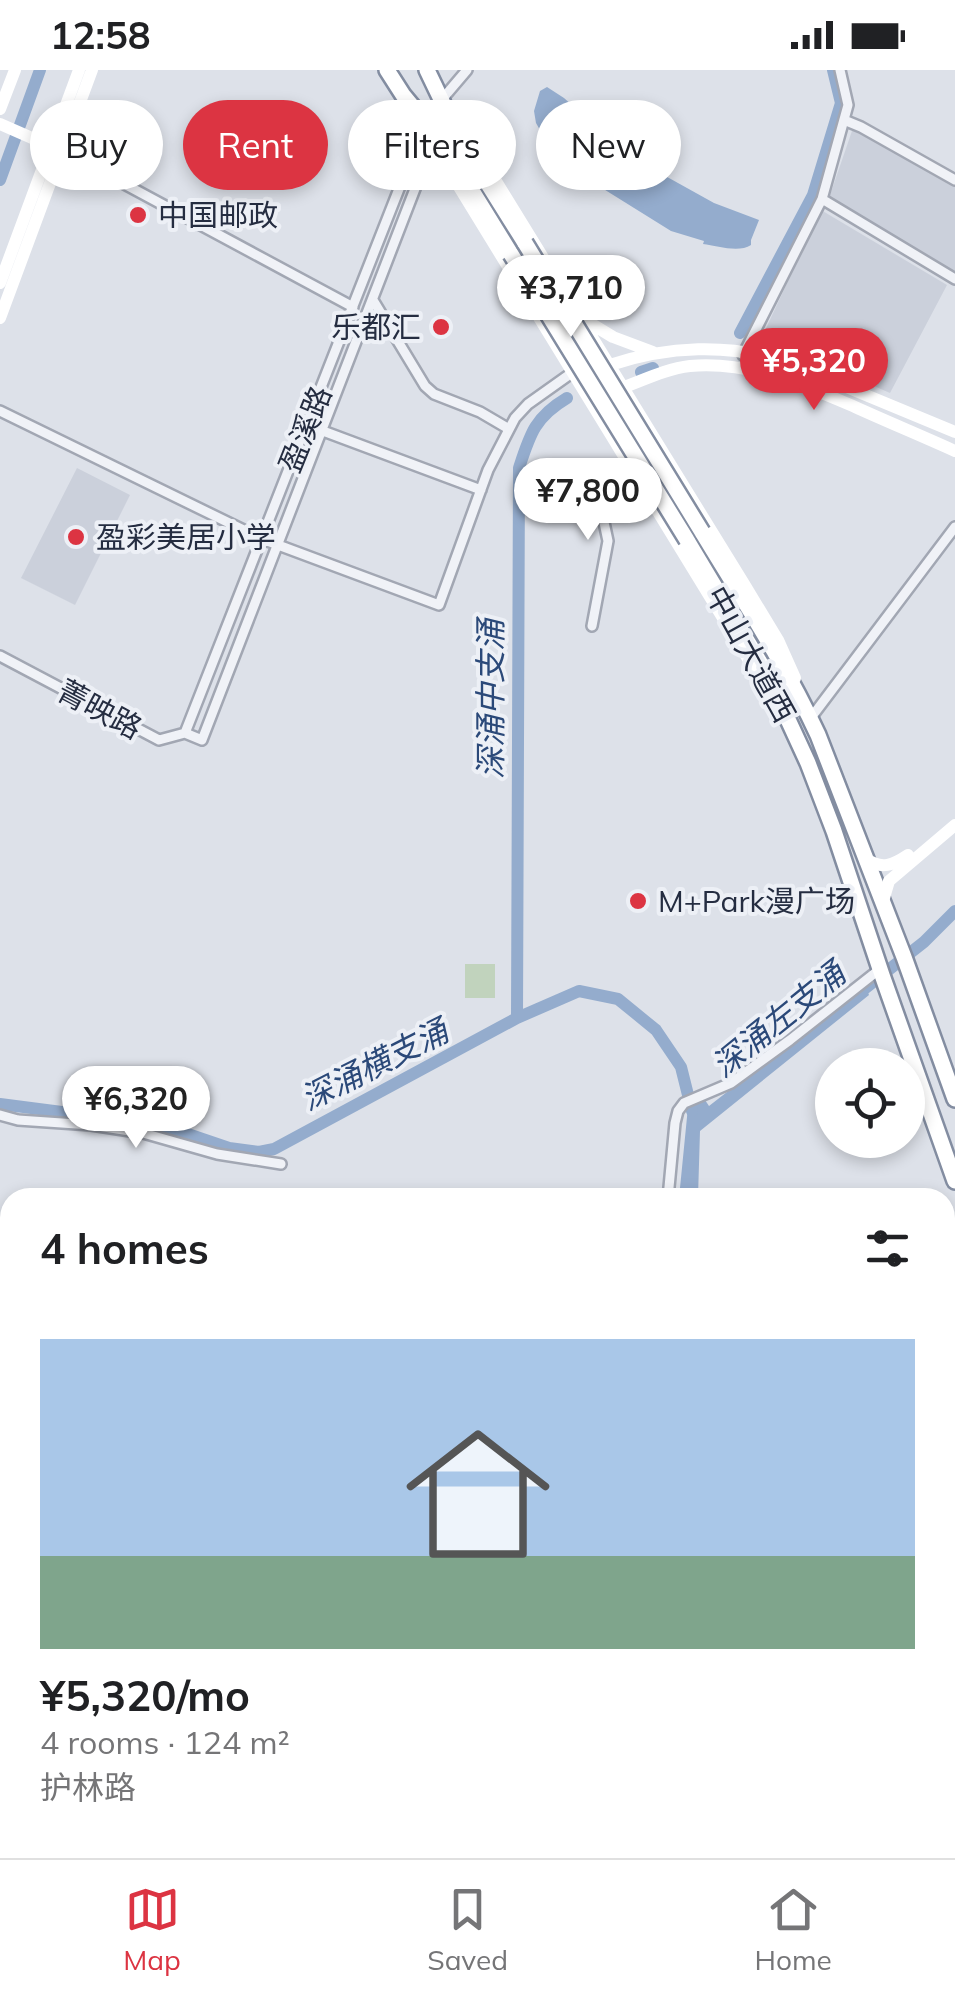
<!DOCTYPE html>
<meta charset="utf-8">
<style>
:root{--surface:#fff;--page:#f6f6f6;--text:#202124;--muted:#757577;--line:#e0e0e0;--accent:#dc3442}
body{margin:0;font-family:Mulish,"Noto Sans SC",sans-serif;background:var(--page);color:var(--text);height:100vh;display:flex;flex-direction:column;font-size:38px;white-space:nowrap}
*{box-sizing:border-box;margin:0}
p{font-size:32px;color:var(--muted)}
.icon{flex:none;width:55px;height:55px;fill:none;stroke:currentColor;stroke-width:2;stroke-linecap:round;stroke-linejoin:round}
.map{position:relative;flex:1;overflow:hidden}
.panel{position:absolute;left:0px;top:1118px;width:955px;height:672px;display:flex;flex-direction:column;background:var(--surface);border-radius:30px 30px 0 0;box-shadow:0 5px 15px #0003}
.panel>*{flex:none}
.banner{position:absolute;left:30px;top:30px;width:895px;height:90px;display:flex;gap:20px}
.controls{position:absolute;left:815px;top:978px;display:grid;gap:20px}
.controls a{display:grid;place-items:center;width:110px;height:110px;border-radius:50%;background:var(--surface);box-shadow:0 5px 15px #0003;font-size:50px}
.price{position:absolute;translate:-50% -85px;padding:0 22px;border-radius:35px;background:#fff;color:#222;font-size:32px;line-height:65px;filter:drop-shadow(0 2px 5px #0008)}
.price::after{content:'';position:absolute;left:50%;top:60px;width:30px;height:22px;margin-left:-15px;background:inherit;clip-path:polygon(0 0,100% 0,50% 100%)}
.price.current{background:var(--accent);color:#fff}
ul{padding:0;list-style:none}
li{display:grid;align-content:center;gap:20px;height:530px;padding:0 40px}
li+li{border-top:2px solid var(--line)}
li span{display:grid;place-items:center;height:310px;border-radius:0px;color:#555}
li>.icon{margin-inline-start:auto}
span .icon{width:180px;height:180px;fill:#fffc;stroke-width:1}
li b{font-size:42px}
h2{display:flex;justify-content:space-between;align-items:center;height:120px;padding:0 40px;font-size:42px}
.pill{padding:0 35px;border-radius:45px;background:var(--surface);box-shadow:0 5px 15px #0003;font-size:35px;line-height:90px}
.pill.current{background:var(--accent);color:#fff}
.status{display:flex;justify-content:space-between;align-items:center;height:70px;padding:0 50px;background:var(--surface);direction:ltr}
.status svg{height:28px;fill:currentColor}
.tabs{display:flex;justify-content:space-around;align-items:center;height:140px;border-top:2px solid var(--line);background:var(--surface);font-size:28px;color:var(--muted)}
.tabs a{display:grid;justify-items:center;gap:5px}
.tabs .current{color:var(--accent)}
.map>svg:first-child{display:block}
.built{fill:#cbd0db}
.green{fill:#c1d3bd}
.water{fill:#94accd}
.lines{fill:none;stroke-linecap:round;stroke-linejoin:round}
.river{stroke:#94accd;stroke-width:12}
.street-casing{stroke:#a2a7b3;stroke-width:14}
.highway-casing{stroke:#838da1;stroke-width:20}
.street{stroke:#f0f2f7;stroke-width:9}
.secondary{stroke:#fff;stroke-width:12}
.highway{stroke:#fff;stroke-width:15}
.highway-bridge-casing{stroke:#838da1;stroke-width:20;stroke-linecap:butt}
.highway-bridge{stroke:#fff;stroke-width:15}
.poi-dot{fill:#dc3442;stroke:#edf0f6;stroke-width:4}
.labels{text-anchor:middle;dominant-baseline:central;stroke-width:8;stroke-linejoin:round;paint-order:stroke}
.poi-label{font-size:30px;fill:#252d41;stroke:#edf0f6;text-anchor:start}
.street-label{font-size:30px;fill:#252d41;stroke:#edf0f6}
.water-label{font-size:32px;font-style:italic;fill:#2b4979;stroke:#edf0f6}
</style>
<div class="status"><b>12:58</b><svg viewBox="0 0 49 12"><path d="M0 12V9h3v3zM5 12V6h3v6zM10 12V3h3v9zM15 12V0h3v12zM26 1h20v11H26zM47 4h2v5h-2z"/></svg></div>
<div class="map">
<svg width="955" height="1788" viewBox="0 0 955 1788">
<rect width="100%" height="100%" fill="#dde1e9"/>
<path class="built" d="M853 58 955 114V204L829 128Z
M821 140 947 215 890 323 762 267Z
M77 398 130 425 75 535 21 508Z
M0 1553H10V1780H35L40 1788H0Z
M83 1780H940V1788H88Z"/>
<path class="green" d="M465 894H495V928H465Z
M0 1412 10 1413V1541L0 1544Z"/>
<path class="water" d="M547 17 564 28 622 80 642 93 714 133 759 150 751 170V175C739 183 717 176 703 174L704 171 671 161 557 90 536 53 534 41 540 21Z
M865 915 869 925 700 1061 698 1127 679 1128 688 1037 705 1030 709 1036Z"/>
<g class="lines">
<path class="river" d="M0 110 40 0
M740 263 813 125 841 33 833 0
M641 302 653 298
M854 927 924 872 955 841
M517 948 519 398C530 364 535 347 567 328
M0 1034 108 1048 173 1059 229 1078 259 1082 274 1079 517 948 579 921 618 929 656 960 681 997 692 1041
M945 1393 955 1394"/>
<defs>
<path id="street" d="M444 27 467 0
M844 50 861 57 955 110
M63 81 353 237
M822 129 955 209
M373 230 425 316 434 324 480 342 509 359
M743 285 822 129 848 35 840 0
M0 341 262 469 439 535 488 400 515 348 528 334 573 302
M323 361 481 420
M592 556 608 471 602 443C615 432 624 416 638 407
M0 586 159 670 185 663 202 670 425 93 429 86 436 80
M810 649 955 457
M185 663 419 68 421 55
M0 1045 18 1050 91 1055 143 1063 217 1084 281 1094
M668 1128 675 1053 678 1041 684 1033 731 1013 790 970 880 899
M0 1160 10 1163
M0 1349 10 1354
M945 1605 955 1606"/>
<path id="highway" d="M387 0 403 25 442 72 511 184
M427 0 461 71 525 173
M702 462C742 528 785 594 818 665L904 887 955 1029
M687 470 767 604 808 693 834 761 882 905 955 1111"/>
</defs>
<use href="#street" class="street-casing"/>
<use href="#highway" class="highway-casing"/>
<use href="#street" class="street"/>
<path class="secondary" d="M0 39 15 0
M454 43 744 514 778 570 795 608
M420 53 772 628
M0 54 57 79
M0 213 79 0
M0 248 92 0
M585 250 613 267 653 282
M616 320C640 312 664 299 690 296 750 291 801 314 855 337 888 352 922 366 955 381
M591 328 610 295C667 276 729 273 786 292L955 362
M866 789C882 800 893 795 908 785
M883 831 889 811 955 755"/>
<use href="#highway" class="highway"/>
<defs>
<path id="highway-bridge" d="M525 173 702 462
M511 184 687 470"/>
</defs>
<use href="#highway-bridge" class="highway-bridge-casing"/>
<use href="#highway-bridge" class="highway-bridge"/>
</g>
<g class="poi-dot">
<circle cx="138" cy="145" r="10"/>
<circle cx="441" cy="257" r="10"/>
<circle cx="76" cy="467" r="10"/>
<circle cx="638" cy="831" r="10"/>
</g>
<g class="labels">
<g class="poi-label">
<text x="158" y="145">中国邮政</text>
<text x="421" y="257" text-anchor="end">乐都汇</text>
<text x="96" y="467">盈彩美居小学</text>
<text x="658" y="831">M+Park漫广场</text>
</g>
<g class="street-label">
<text transform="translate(305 359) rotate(-68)">盈溪路</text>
<text transform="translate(751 584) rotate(61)">中山大道西</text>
<text transform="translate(100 639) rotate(28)">菁映路</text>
</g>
<g class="water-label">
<text transform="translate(490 629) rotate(-90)">深涌中支涌</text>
<text transform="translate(778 949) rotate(-39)">深涌左支涌</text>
<text transform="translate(374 994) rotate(-27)">深涌横支涌</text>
</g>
</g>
</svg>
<div class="controls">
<a><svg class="icon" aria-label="locate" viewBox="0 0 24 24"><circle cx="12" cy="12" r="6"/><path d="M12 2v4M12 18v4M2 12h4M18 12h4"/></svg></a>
</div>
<b class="price" style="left:571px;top:270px">¥3,710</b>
<b class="price current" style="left:814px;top:343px">¥5,320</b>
<b class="price" style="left:588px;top:473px">¥7,800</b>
<b class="price" style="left:136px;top:1081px">¥6,320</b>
<div class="banner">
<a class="pill">Buy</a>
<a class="pill current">Rent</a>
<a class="pill">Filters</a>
<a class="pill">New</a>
</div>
<section class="panel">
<h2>4 homes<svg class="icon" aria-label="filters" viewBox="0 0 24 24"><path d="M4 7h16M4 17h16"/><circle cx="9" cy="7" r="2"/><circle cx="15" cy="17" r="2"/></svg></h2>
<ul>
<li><span style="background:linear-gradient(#a9c7e8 70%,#7fa58c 0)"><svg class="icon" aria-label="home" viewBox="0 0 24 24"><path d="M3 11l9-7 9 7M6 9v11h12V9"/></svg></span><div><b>¥5,320/mo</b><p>4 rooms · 124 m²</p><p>护林路</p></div></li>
</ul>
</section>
</div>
<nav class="tabs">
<a class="current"><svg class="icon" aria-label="map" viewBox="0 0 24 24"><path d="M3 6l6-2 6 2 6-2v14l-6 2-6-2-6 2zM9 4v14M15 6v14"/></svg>Map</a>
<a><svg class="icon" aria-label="saved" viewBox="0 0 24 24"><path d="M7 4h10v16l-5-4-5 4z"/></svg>Saved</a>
<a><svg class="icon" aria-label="home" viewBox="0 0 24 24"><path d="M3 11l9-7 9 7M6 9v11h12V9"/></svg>Home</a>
</nav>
